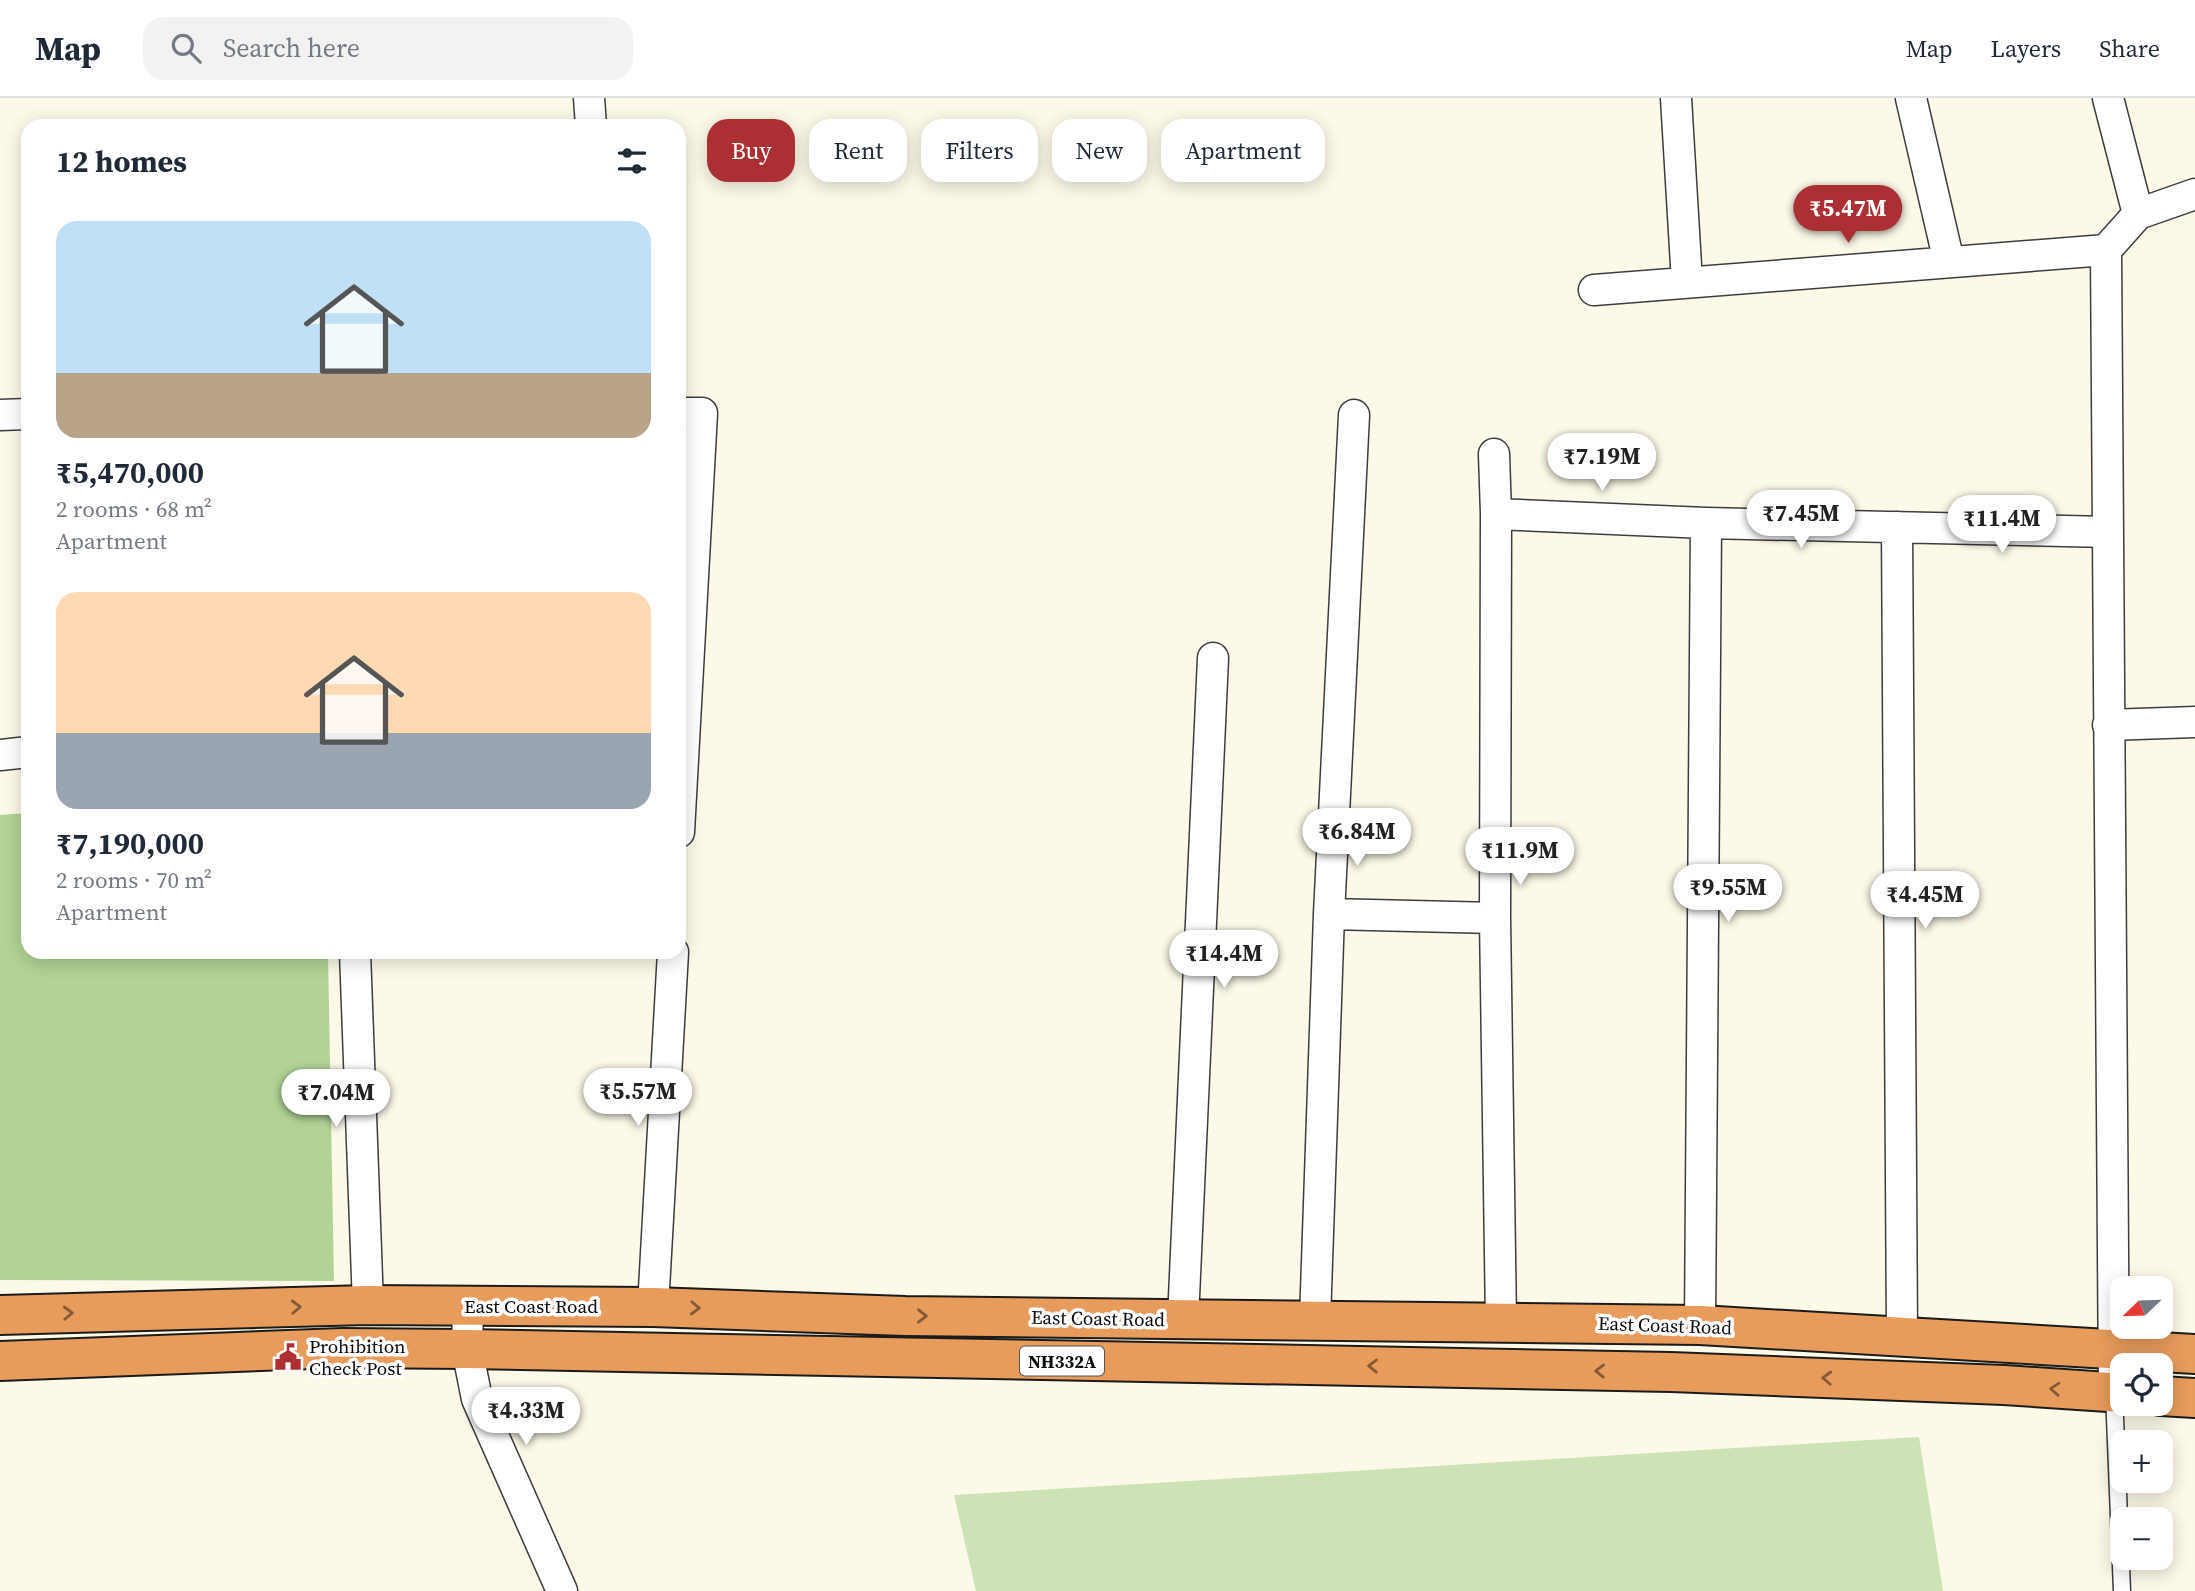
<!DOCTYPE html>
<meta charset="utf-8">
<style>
:root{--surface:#fff;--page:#f2f2f3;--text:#1f2937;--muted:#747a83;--line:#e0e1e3;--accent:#ac2f34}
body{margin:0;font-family:"Source Serif 4",serif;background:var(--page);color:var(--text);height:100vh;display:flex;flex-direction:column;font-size:26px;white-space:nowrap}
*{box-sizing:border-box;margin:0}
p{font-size:23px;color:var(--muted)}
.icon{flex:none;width:38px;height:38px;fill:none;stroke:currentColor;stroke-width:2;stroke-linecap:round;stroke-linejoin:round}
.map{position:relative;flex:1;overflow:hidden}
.details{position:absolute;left:21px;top:21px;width:665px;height:840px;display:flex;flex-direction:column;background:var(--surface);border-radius:21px;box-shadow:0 4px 18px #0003}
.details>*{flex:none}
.hud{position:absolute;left:707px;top:21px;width:665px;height:63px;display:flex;gap:14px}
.needle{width:46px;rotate:247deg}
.tools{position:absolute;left:2110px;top:1178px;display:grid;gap:14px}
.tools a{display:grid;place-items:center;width:63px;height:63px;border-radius:14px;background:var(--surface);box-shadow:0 4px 18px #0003;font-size:35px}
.price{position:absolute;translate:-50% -60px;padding:0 16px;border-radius:24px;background:#fff;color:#222;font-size:23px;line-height:46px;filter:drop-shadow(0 2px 4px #0008)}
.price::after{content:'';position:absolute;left:50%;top:42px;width:21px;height:16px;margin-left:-10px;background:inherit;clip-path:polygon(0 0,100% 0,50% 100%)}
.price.active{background:var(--accent);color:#fff}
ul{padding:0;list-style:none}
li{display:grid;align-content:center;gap:14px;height:371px;padding:0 35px}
li span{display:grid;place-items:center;height:217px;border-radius:21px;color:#555}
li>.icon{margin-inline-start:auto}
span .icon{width:126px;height:126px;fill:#fffc;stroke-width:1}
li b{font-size:30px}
h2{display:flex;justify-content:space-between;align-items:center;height:84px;padding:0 35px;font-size:30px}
.pill{padding:0 24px;border-radius:21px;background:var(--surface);box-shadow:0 4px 18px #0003;font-size:24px;line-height:63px}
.pill.active{background:var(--accent);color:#fff}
header{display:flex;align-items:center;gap:42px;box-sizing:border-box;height:98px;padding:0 35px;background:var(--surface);border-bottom:2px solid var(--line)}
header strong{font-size:33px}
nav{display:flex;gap:38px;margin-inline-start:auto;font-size:24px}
.search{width:490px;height:63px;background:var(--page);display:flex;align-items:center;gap:18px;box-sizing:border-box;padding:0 24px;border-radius:21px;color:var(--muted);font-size:26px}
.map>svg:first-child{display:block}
.green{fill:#cde3b6}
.forest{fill:#b1d396}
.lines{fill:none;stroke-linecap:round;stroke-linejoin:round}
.lane-casing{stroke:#3d3d3d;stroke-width:19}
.street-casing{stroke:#3d3d3d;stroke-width:33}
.highway-casing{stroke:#1b1b1b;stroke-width:42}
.lane{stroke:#fff;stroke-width:16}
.street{stroke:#fff;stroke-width:30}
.highway{stroke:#e79c5c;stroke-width:38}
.oneway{stroke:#845a37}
.labels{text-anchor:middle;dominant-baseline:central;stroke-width:7;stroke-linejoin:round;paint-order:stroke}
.shield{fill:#fff;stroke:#545454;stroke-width:2}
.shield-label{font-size:18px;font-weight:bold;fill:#0a0a0a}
.street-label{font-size:19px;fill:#0a0a0a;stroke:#fff}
.poi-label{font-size:19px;fill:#0a0a0a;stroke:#fff;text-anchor:start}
</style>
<header>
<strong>Map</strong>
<div class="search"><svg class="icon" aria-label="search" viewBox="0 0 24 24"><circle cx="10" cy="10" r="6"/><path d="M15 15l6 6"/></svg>Search here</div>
<nav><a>Map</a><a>Layers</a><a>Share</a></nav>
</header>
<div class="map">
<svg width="2195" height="1493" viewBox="0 0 2195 1493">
<rect width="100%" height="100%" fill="#fdf9e8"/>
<path class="green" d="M1919 1339 1943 1493H976L954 1397Z"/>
<path class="forest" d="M28 715V854H328L334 1183 0 1182V717Z"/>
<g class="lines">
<defs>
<path id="lane" d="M2114 1295 2122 1493"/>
<path id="street" d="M589 0 591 28
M1676 0 1687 184
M1911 0 1949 164
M2108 0 2138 116
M1594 192 2106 152
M679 315H702L679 734
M0 317 28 316
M1494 356 1496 416 1495 820 1501 1224
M1496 416 1706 425 2108 434
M1897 429 1902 1238
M2108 627 2195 624
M0 657 28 654
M1329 816 1495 820
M355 854 368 1207
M468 1207 467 1251 477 1301 562 1493
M653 1209 673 854
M1183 1221 1213 560
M1315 1222 1329 816 1354 317
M1700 1227 1706 425
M2114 1295 2106 152 2138 116 2195 96"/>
<path id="highway" d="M0 1217 368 1207 653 1209 905 1218 1700 1227 2195 1256
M0 1263 342 1250 467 1251 1671 1274 2004 1287 2123 1295
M2161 1298 2195 1300"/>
</defs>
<use href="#lane" class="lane-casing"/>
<use href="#street" class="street-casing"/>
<use href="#highway" class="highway-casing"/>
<use href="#lane" class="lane"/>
<use href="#street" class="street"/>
<use href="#highway" class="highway"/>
</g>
<defs><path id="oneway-chevron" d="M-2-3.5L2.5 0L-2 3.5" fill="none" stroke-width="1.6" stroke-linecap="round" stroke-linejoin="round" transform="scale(1.75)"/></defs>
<g class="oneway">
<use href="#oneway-chevron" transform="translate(296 1209) rotate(-2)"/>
<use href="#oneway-chevron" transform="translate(695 1210) rotate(2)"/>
<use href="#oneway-chevron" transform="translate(68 1215) rotate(-2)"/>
<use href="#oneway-chevron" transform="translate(922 1218) rotate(1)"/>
<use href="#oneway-chevron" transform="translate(1373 1268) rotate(-179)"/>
<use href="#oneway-chevron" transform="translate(1600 1273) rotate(-179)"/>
<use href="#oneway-chevron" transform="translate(1827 1280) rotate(-178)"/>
<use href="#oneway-chevron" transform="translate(2055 1291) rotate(-176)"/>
</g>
<defs>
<symbol id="civic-bare" viewBox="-9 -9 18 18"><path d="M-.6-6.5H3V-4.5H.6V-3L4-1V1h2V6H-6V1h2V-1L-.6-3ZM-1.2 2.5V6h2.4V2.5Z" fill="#ac2f34" stroke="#fff" stroke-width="2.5" paint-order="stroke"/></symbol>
</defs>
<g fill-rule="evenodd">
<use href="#civic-bare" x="269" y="1240" width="38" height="38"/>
</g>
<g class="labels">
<rect class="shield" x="1020" y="1248.5" width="84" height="29" rx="5"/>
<g class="shield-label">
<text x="1062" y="1263">NH332A</text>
</g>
<g class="street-label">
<text x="531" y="1208">East Coast Road</text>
<text transform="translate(1098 1220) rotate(1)">East Coast Road</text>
<text transform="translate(1665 1227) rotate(2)">East Coast Road</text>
</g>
<g class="poi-label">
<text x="309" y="1248">Prohibition<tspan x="309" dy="22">Check Post</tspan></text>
</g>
</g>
</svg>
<div class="tools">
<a><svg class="needle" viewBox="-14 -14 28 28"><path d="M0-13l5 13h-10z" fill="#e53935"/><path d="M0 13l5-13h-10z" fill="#747a83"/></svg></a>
<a><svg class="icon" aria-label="locate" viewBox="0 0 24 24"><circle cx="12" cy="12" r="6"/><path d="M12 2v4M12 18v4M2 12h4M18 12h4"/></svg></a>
<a>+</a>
<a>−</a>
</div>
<b class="price active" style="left:1848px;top:147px">₹5.47M</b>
<b class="price" style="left:1602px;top:395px">₹7.19M</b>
<b class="price" style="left:1801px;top:452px">₹7.45M</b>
<b class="price" style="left:2002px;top:457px">₹11.4M</b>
<b class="price" style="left:1357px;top:770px">₹6.84M</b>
<b class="price" style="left:1520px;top:789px">₹11.9M</b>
<b class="price" style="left:1728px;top:826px">₹9.55M</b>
<b class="price" style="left:1925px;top:833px">₹4.45M</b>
<b class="price" style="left:1224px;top:892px">₹14.4M</b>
<b class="price" style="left:638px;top:1030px">₹5.57M</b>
<b class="price" style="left:336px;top:1031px">₹7.04M</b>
<b class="price" style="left:526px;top:1349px">₹4.33M</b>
<div class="hud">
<a class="pill active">Buy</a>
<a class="pill">Rent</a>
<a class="pill">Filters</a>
<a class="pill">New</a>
<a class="pill">Apartment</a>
</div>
<section class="details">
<h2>12 homes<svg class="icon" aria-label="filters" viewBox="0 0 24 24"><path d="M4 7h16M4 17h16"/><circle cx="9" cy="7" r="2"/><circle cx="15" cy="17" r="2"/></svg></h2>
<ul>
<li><span style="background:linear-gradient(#bfe0f5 70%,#b9a48a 0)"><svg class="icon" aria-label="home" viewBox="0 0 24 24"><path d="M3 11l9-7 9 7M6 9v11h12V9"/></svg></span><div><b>₹5,470,000</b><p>2 rooms · 68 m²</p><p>Apartment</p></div></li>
<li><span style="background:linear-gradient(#ffd9b3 65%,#9aa5b1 0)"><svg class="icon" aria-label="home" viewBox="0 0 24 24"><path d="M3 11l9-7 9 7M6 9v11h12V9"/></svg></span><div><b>₹7,190,000</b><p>2 rooms · 70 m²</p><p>Apartment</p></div></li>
</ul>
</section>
</div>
